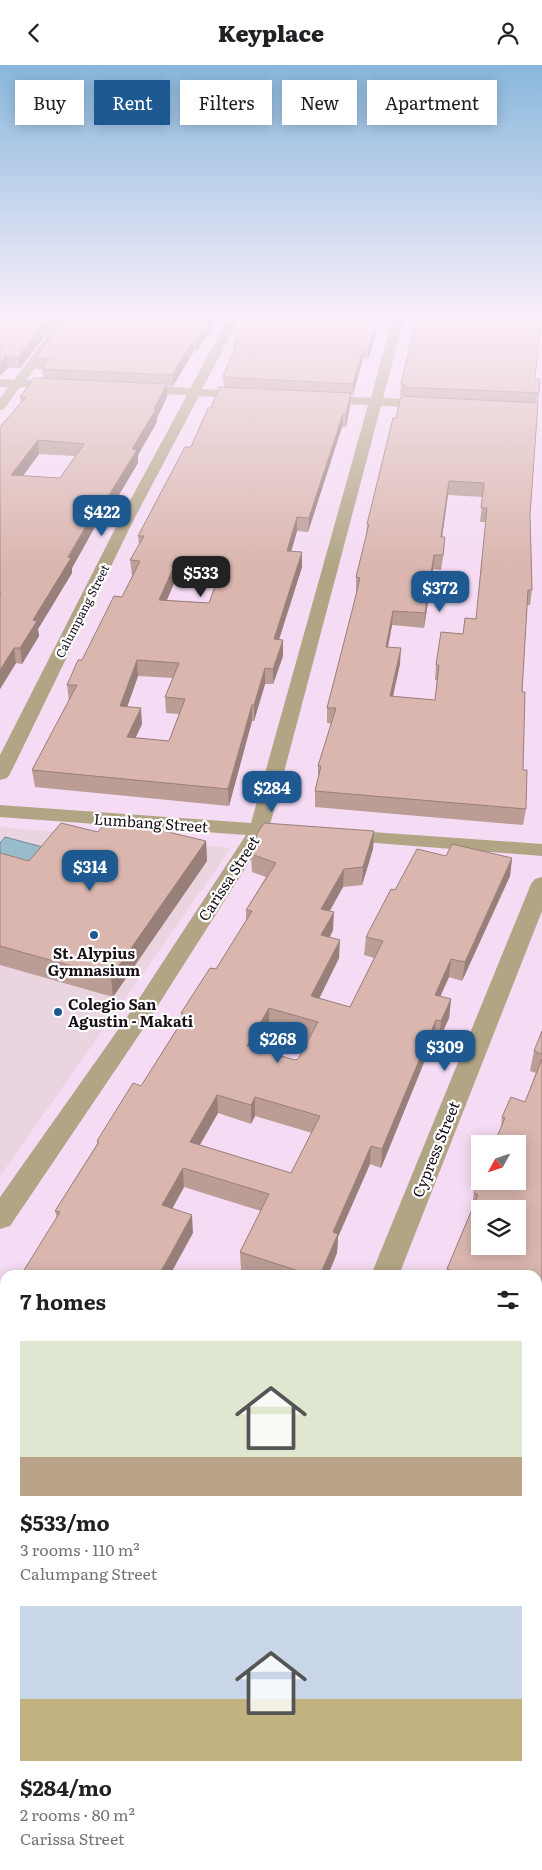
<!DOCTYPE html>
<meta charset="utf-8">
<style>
:root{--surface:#fff;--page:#f6f6f6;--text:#202124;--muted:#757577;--accent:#1e5a91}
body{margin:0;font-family:Literata,serif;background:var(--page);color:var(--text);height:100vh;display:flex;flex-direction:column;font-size:19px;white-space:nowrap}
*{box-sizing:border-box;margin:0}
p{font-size:16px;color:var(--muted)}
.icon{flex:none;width:28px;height:28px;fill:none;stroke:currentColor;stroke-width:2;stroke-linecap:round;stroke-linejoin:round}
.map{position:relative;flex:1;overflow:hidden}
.sheet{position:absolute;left:0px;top:1205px;width:542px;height:600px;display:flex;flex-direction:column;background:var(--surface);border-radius:15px 15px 0 0;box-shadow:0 2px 12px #0003}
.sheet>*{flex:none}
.top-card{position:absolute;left:15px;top:15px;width:512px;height:45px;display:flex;gap:10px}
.needle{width:32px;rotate:230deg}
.tools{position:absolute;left:471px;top:1070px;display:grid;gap:10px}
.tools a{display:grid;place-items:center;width:55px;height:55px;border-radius:0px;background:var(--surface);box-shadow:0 2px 12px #0003;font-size:25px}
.price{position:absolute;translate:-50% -42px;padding:0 11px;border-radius:10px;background:var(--accent);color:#fff;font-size:16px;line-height:32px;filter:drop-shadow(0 1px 2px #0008)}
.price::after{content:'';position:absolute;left:50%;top:30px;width:15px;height:11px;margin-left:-8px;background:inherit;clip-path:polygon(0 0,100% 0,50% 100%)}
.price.selected{background:#222;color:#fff}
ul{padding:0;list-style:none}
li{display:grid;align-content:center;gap:10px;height:265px;padding:0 20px}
li span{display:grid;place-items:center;height:155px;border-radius:0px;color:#555}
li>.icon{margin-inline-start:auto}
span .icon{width:90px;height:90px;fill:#fffc;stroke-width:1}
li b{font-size:21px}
h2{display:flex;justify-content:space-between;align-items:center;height:60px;padding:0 20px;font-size:21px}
.chip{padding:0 18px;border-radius:0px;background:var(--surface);box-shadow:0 2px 12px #0003;font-size:18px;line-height:45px}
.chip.selected{background:var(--accent);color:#fff}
header{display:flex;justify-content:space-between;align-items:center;height:65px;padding:0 20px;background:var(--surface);font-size:22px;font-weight:800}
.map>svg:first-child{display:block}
.education{fill:#ead4e0}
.water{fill:#98bcc9;stroke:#728894}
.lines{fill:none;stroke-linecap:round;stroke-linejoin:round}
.minor{fill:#b1a585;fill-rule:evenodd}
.wall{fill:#bb9d96;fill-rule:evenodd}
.shaded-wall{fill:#997f7a}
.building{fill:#dab6af;stroke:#997f7a;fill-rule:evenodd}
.poi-dot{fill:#1e5a91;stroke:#fff;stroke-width:2}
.labels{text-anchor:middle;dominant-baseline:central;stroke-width:4.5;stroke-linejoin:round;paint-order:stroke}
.far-street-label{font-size:12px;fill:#180f17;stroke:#fff}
.street-label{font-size:15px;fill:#180f17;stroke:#fff}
.poi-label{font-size:15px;font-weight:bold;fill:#180f17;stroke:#fff}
</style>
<header><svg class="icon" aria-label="back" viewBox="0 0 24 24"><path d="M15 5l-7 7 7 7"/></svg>Keyplace<svg class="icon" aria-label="person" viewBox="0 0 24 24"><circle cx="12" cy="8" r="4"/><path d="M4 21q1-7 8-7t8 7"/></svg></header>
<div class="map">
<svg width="542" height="1805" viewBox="0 0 542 1805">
<rect width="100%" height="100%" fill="#f5dbf3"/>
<path class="education" d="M0 762 231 783 0 1111Z"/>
<path class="water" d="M5 772 50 784 28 811 0 803V778Z"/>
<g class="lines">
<path class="minor" d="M62 251H74L26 315 59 316 65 320 59 324 20 322 4 344 0 345V333L8 322H0V314L14 315Z
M230 251H241L202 324 246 326 252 330 246 334 199 331 132 458 10 709 7 713 0 715V690L118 458 187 330 136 328 130 324 136 320 190 323Z
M393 251H405L383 333 429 335 435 339 429 343 381 341 270 760 279 762 282 766 279 770 265 772 141 967 10 1161 0 1164V1132L125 955 246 770 0 752V740L251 758 368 340 321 338 315 334 321 330 371 333Z
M344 765 542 779V791L337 775 334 771 337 767Z
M542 812V846L399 1210H371L531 819 535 814Z
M118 1800H156L154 1805H116Z"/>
</g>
<path class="wall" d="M0 251H60L20 303H8L0 311Z
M67 251H220L197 286H194L173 321H167V332L157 353V357L138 390V398L101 460H96L72 503V508L38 564 39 571 22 599 16 598 0 624V362L21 337 20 332 43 313 42 304H36L35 293ZM39 389 75 391 60 413 23 411Z
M246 251H378L377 256V266L368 294H363L353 330H351L350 341 346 362H342L308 467 297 466 291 487H302V502L279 575H283V591L273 619H265L254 656H252L229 741 35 722 32 705 69 636 67 620 122 532 133 510H132L130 495 139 480 138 471 191 382 211 343 224 322 223 312 234 284V276ZM176 514 216 518 209 538 167 535ZM138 611 173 613 165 632 166 648 179 649 169 676 135 673 142 659 127 641Z
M535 314 539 328 530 450 532 525 530 540H527L522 627 523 705 526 744 523 760 315 742V726L318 713V701L332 659 327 658V643L353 542 357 527H356V512L366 472 367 459 396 353 404 331V330H400L401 319ZM448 430 483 432 480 457H486L476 554 436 600 435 615H437L435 635 393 632 400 599 388 582 392 560 424 563 433 504 441 505 444 486 442 472Z
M374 766 373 784 362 820 343 822 330 846 333 865 330 872 339 893 319 934 350 942 374 893 364 890 366 872 395 825 446 791 512 793 510 811 462 916 449 912 440 931 451 934 449 953 439 975 434 973 381 1103 370 1099 338 1172 337 1188 328 1210H255L241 1205 240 1187 261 1146 184 1122 172 1143 193 1168 57 1153 55 1146 97 1079V1076L141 1021 181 957V948L216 904 246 856V845L266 812 252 807 251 789ZM269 962 309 973 298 994 295 995 256 984ZM218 1048 251 1059 255 1051 312 1068 291 1108 200 1080Z
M98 767 206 776 207 796 113 932 0 900V788L29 796Z
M542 966V1298L538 1312V1210H446L447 1204 471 1147 474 1128 501 1063 502 1052 525 1037 536 1008 530 1006 534 986Z
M538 1352 542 1354V1424L538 1422Z
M538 1484 542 1486V1606L538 1604Z"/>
<path class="shaded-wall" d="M50 251H60L20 303 18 292Z
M213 251H220L197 286 196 275Z
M376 251H378L374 266V255Z
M378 256 377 266 368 294V284Z
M193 275 194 286 173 321 172 310Z
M363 284V294L353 330V319Z
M6 291 8 303 0 311V298Z
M167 319V332L157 353V357L138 390V398L101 460 99 446Z
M351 328 350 341 346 362V349Z
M343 349 342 362 308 467 309 453Z
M38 375 39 389 13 424 11 410Z
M449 416 448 430 440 486 441 472Z
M95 446 96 460 72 503V508L38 564 39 571 22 599 20 583 33 555Z
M297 452V466L287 501V486Z
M302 487V502L274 590V574Z
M434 490 433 504 424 563 425 548Z
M175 499 176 514 160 550 159 535Z
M393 546 392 560 385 597 386 582Z
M283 575V591L273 619V604Z
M14 583 16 598 0 624V605Z
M401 583 400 599 389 647 390 631Z
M137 595 138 611 122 657 120 641Z
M265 603V619L254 656V640Z
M252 640V656L229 741 228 724Z
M141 643 142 659 128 689 127 672Z
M374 766 373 784 362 820 363 802Z
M206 776 207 796 113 932 111 912Z
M512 793 510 811 462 916 465 897Z
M344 804 343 822 320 862 321 844Z
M334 847 333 865 321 888V870Z
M340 875 339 893 311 950V931Z
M451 894 449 912 433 948 435 930Z
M451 934 449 953 439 975 441 956Z
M269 943V962L247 1000V981Z
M436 955 434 973 381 1103 382 1084Z
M217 1030 218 1048 191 1095 190 1077Z
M255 1032V1051L251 1059V1040Z
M371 1081 370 1099 338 1172 337 1188 328 1210H320L333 1167Z
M183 1103 184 1122 164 1159 162 1140Z
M192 1150 193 1168 170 1210H159Z
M542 1292V1298L538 1312V1306Z
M5 1417V1442L0 1451V1426Z
M57 1800H67L65 1805H54Z"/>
<path class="building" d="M0 251H50L18 292 6 291 0 298Z
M67 251H213L196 275H193L172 310 42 304 49 294 35 293Z
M246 251H376L374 255 378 256 368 284H363L353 319 223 312 237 276H234Z
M420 251H541L535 314H540L539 328 404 322 405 320 401 319 415 259H418Z
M34 313 167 319 154 344H156L132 384 137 385 99 446H95L68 492 71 493 33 555 37 556 20 583H14L0 605V529L1 528H0V362L26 332H20ZM38 375 84 379 60 413 11 410Z
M219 322 351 328 346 349H343L309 453 297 452 287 486 302 487 274 574 283 575 273 604 265 603 254 640H252L228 724 32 705 77 620H67L78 595H82L114 531 122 532 140 496 130 495 144 471H138L185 382H191L208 343H211ZM175 499 222 503 209 538 159 535ZM137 595 179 598 165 632 185 634 169 676 127 672 141 643 120 641Z
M401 331 538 338 530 450 532 525H528L522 627H525L523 705H527L526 744 315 726 321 701H318L336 643H327L353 542 360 513 356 512 369 459H367L393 353H396ZM449 416 484 418 481 443H487L476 554 465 553 463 569 441 567 436 600H439L435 635 390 631 401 583 386 582 393 546 425 548 434 490H443L445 472H441Z
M109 753 206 776 111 912 0 881V788L29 796 61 758 98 767Z
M264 758 374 766 363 802 344 804 321 844 334 847 321 870 340 875 311 931 350 942 383 876 366 872 391 824 395 825 417 784 446 791 452 779 512 793 465 897 451 894 435 930 451 934 441 956 436 955 382 1084 371 1081 333 1167 338 1169 320 1210H311L240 1187 269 1129 183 1103 162 1140 192 1150 159 1210H21L60 1147 55 1146 99 1077 97 1076 133 1018 141 1021 186 950 181 948 210 903 216 904 252 846 246 845 276 798 251 789 258 767ZM269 943 318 957 298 994 295 995 247 981ZM217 1030 251 1040 255 1032 320 1051 291 1108 190 1077Z
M542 966V989L534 986Z
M542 994V1292L538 1306V1210H456L457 1208 447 1204 478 1130 474 1128 480 1113V1116H518V1079H494L505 1053 502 1052 511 1032 525 1037ZM480 1144H518V1181H480Z
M5 1235V1417L0 1426V1243Z
M538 1352 542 1354V1403L538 1402V1404Z
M538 1484 542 1486V1586L538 1585Z
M0 1647 5 1649V1800H57L54 1805H0Z
M538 1684 542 1686V1764L538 1781Z
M221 1800H404L402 1805H219Z
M450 1800H532L531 1805H449Z"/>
<linearGradient id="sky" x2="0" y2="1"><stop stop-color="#88b7dc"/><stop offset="0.5" stop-color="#faeffa"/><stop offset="1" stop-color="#faeffa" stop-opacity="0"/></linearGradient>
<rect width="542" height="504" fill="url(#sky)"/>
<g class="poi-dot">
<circle cx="94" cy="870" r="5"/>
<circle cx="58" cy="947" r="5"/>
</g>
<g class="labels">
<g class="far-street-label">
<text transform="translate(82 546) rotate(-63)">Calumpang Street</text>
</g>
<g class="street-label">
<text transform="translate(151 757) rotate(4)">Lumbang Street</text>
<text transform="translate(228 813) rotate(-57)">Carissa Street</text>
<text transform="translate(435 1084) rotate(-68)">Cypress Street</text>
</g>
<g class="poi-label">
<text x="94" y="887">St. Alypius<tspan x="94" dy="17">Gymnasium</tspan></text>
<text x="68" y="938" text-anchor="start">Colegio San<tspan x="68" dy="17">Agustin - Makati</tspan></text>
</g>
</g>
</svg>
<div class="tools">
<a><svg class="needle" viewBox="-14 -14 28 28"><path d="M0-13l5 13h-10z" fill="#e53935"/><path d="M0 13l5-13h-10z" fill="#757577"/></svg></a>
<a><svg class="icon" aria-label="layers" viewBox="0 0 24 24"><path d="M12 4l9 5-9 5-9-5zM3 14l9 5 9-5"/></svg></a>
</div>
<b class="price" style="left:102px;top:472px">$422</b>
<b class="price selected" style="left:201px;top:533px">$533</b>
<b class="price" style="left:440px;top:548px">$372</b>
<b class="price" style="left:272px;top:748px">$284</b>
<b class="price" style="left:90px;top:827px">$314</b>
<b class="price" style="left:278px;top:999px">$268</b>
<b class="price" style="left:445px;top:1007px">$309</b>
<div class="top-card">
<a class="chip">Buy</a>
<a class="chip selected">Rent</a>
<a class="chip">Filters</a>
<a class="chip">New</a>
<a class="chip">Apartment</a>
</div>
<section class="sheet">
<h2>7 homes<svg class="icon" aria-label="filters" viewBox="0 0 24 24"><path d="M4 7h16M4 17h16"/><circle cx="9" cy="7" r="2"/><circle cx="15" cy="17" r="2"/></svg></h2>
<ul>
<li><span style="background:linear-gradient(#dfe7d0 75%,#b9a48a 0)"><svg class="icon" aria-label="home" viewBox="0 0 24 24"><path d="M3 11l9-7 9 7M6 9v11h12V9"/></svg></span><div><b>$533/mo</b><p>3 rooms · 110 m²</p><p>Calumpang Street</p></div></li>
<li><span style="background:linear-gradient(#c9d6e8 60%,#c2b280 0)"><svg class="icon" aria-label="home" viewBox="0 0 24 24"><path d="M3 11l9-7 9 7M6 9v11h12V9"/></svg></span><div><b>$284/mo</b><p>2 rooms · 80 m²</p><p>Carissa Street</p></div></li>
</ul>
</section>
</div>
